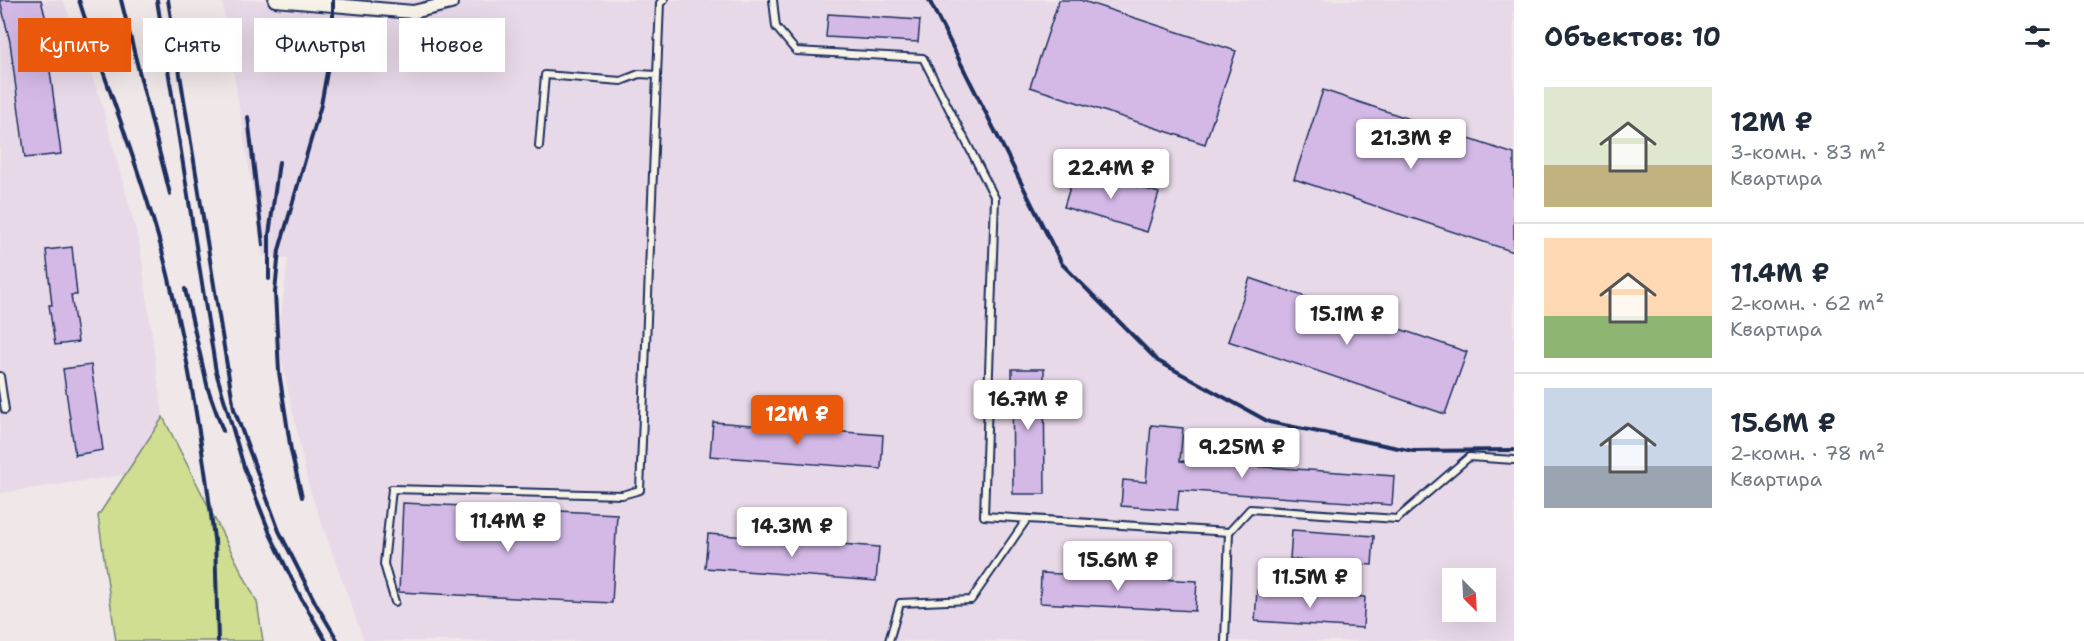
<!DOCTYPE html>
<html lang="ru">
<meta charset="utf-8">
<style>
:root{--surface:#fff;--page:#f6f6f7;--text:#1f2937;--muted:#747a83;--line:#e0e1e3;--accent:#ea580c}
body{margin:0;font-family:"Shantell Sans",sans-serif;background:var(--page);color:var(--text);height:100vh;display:flex;flex-direction:column;font-size:22px;white-space:nowrap}
*{box-sizing:border-box;margin:0}
p{font-size:20px;color:var(--muted)}
.icon{flex:none;width:33px;height:33px;fill:none;stroke:currentColor;stroke-width:2;stroke-linecap:round;stroke-linejoin:round}
.map{position:relative;flex:1;overflow:hidden}
.sheet{display:flex;flex-direction:column;background:var(--surface);width:570px}
.sheet>*{flex:none}
.banner{position:absolute;left:18px;top:18px;width:570px;height:54px;display:flex;gap:12px}
.needle{width:39px;rotate:156deg}
.fabs{position:absolute;left:1442px;top:568px;display:grid;gap:12px}
.fabs a{display:grid;place-items:center;width:54px;height:54px;border-radius:0px;background:var(--surface);box-shadow:0 6px 24px #0002;font-size:30px}
.price{position:absolute;translate:-50% -51px;padding:0 14px;border-radius:6px;background:#fff;color:#222;font-size:20px;line-height:39px;filter:drop-shadow(0 2px 3px #0008)}
.price::after{content:'';position:absolute;left:50%;top:36px;width:18px;height:14px;margin-left:-9px;background:inherit;clip-path:polygon(0 0,100% 0,50% 100%)}
.price.on{background:var(--accent);color:#fff}
ul{padding:0;list-style:none}
li{display:flex;align-items:center;gap:18px;height:150px;padding:0 30px}
li+li{border-top:2px solid var(--line)}
li span{display:grid;place-items:center;flex:none;width:168px;height:120px;border-radius:0px;color:#555}
li>.icon{margin-inline-start:auto}
span .icon{width:72px;height:72px;fill:#fffc;stroke-width:1}
li b{font-size:26px}
h2{display:flex;justify-content:space-between;align-items:center;height:72px;padding:0 30px;font-size:26px}
.chip{padding:0 21px;border-radius:0px;background:var(--surface);box-shadow:0 6px 24px #0002;font-size:21px;line-height:54px}
.chip.on{background:var(--accent);color:#fff}
main{display:flex;flex:1;min-height:0}
.map>svg:first-child{display:block}
.built{fill:#e8d9e8;fill-rule:evenodd}
.green{fill:#cfde91;stroke:#758678;stroke-width:1.5}
.building{fill:#d4b9e7;stroke:#1b2f5e;stroke-width:1.5}
.lines{fill:none;stroke-linecap:round;stroke-linejoin:round}
.service-casing{stroke:#1b2f5e;stroke-width:10}
.minor-casing{stroke:#1b2f5e;stroke-width:16}
.service{stroke:#f7f3e8;stroke-width:6}
.minor{stroke:#f7f3e8;stroke-width:12}
.rail{stroke:#1b2f5e;stroke-width:4}
</style>
<main>
<div class="map">
<svg width="1514" height="641" viewBox="0 0 1514 641">
<rect width="100%" height="100%" fill="#f0e7e8"/>
<filter id="ink" filterUnits="userSpaceOnUse"><feTurbulence type="fractalNoise" baseFrequency=".0167" numOctaves="2"/><feDisplacementMap in="SourceGraphic" scale="12" xChannelSelector="R" yChannelSelector="G"/><feConvolveMatrix kernelMatrix="1 2 1 2 8 2 1 2 1" color-interpolation-filters="sRGB"/></filter>
<g filter="url(#ink)">
<path class="built" d="M0 0H63L101 101 140 246 163 417 125 475 0 493Z
M222 0H1514V641H364L309 488 278 343 288 258 263 257ZM1452 579H1485V612H1452Z"/>
<path class="green" d="M163 417 257 602 263 641H116L98 516Z"/>
<path class="building" d="M0 0H41L49 32 45 33 61 154 25 158 10 42Z
M1059 0H1080L1236 51 1205 144 1030 87Z
M828 14 920 20 918 42 826 37Z
M1323 90 1514 154V252L1294 179Z
M1076 167 1159 193 1147 232 1064 207Z
M72 247 77 295H71L78 342 55 345 49 305H52L46 250Z
M1250 278 1467 352 1445 414 1228 341Z
M91 365 103 450 75 455 63 369Z
M1012 369H1044L1045 494H1013Z
M713 422 883 435 881 469 710 456Z
M1151 425 1183 428 1180 461 1394 476 1392 505 1179 490 1177 510 1121 506 1123 480 1146 482Z
M403 503 617 514 612 603 399 592Z
M1292 530 1374 536 1372 565 1290 559Z
M708 534 879 547 876 581 705 568Z
M1041 573 1197 581 1195 611 1040 603Z
M1257 590 1365 597 1363 628 1255 621Z"/>
<g class="lines">
<defs>
<path id="service" d="M773 0 776 27 796 51 923 58 995 198 984 516 1229 532 1250 509 1397 519 1469 457 1514 460
M539 146 545 75 621 81 639 74 657 75
M0 376 5 410
M395 602 384 564 392 489 622 495 640 490 660 3 664 0
M889 641 900 603 971 600 1027 519
M1225 641 1229 532"/>
<path id="minor" d="M275 0 413 12 451 3V0"/>
</defs>
<use href="#service" class="service-casing"/>
<use href="#minor" class="minor-casing"/>
<use href="#service" class="service"/>
<use href="#minor" class="minor"/>
<path class="rail" d="M79 0C105 82 138 163 161 247 187 345 203 446 215 547
M121 0 170 194
M157 0 216 372 244 467 271 536 304 604
M168 0 234 409 279 531 316 604 338 641
M929 0 1062 264 1158 361 1269 422 1413 451 1514 450
M248 117 263 245
M269 279V235L279 162
M185 289 208 389 223 431
M302 497 291 451 279 372 275 292 279 250 321 105 333 39V0
M215 539 218 641
M300 596 326 641"/>
</g>
</g>
</svg>
<div class="fabs">
<a><svg class="needle" viewBox="-14 -14 28 28"><path d="M0-13l5 13h-10z" fill="#e53935"/><path d="M0 13l5-13h-10z" fill="#747a83"/></svg></a>
</div>
<b class="price" style="left:1411px;top:170px">21.3M ₽</b>
<b class="price" style="left:1111px;top:200px">22.4M ₽</b>
<b class="price" style="left:1347px;top:346px">15.1M ₽</b>
<b class="price" style="left:1028px;top:431px">16.7M ₽</b>
<b class="price on" style="left:797px;top:446px">12M ₽</b>
<b class="price" style="left:1242px;top:479px">9.25M ₽</b>
<b class="price" style="left:508px;top:553px">11.4M ₽</b>
<b class="price" style="left:792px;top:558px">14.3M ₽</b>
<b class="price" style="left:1118px;top:592px">15.6M ₽</b>
<b class="price" style="left:1310px;top:609px">11.5M ₽</b>
<div class="banner">
<a class="chip on">Купить</a>
<a class="chip">Снять</a>
<a class="chip">Фильтры</a>
<a class="chip">Новое</a>
</div>
</div>
<section class="sheet">
<h2>Объектов: 10<svg class="icon" aria-label="filters" viewBox="0 0 24 24"><path d="M4 7h16M4 17h16"/><circle cx="9" cy="7" r="2"/><circle cx="15" cy="17" r="2"/></svg></h2>
<ul>
<li><span style="background:linear-gradient(#dfe7d0 65%,#c2b280 0)"><svg class="icon" aria-label="home" viewBox="0 0 24 24"><path d="M3 11l9-7 9 7M6 9v11h12V9"/></svg></span><div><b>12M ₽</b><p>3-комн. · 83 m²</p><p>Квартира</p></div></li>
<li><span style="background:linear-gradient(#ffd9b3 65%,#8fb573 0)"><svg class="icon" aria-label="home" viewBox="0 0 24 24"><path d="M3 11l9-7 9 7M6 9v11h12V9"/></svg></span><div><b>11.4M ₽</b><p>2-комн. · 62 m²</p><p>Квартира</p></div></li>
<li><span style="background:linear-gradient(#c9d6e8 65%,#9aa5b1 0)"><svg class="icon" aria-label="home" viewBox="0 0 24 24"><path d="M3 11l9-7 9 7M6 9v11h12V9"/></svg></span><div><b>15.6M ₽</b><p>2-комн. · 78 m²</p><p>Квартира</p></div></li>
</ul>
</section>
</main>
